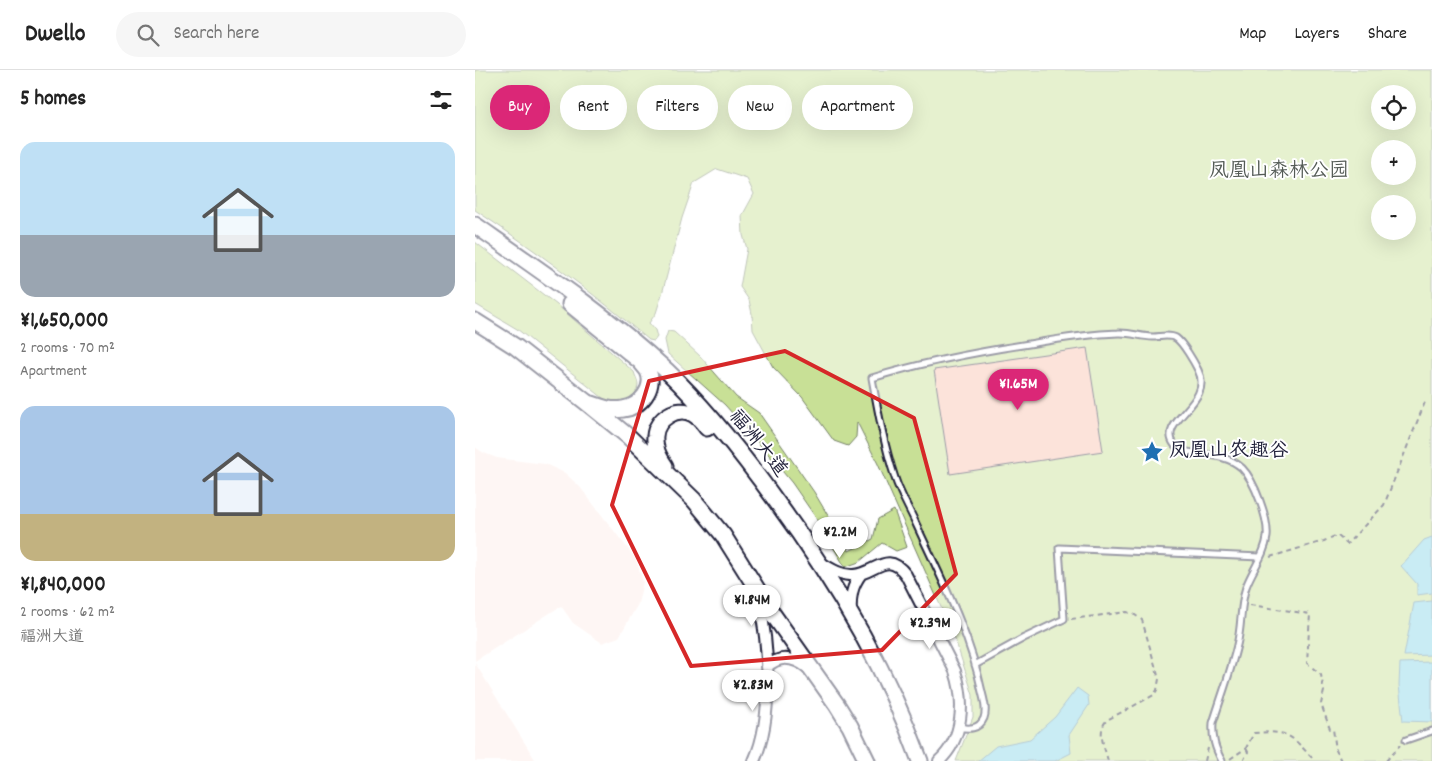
<!DOCTYPE html>
<meta charset="utf-8">
<style>
:root{--surface:#fff;--page:#f6f6f6;--text:#222;--muted:#767676;--line:#e0e0e0;--accent:#db2777}
body{margin:0;font-family:Dekko,"LXGW WenKai TC",sans-serif;background:var(--page);color:var(--text);height:100vh;display:flex;flex-direction:column;font-size:19px;white-space:nowrap}
*{box-sizing:border-box;margin:0}
p{font-size:16px;color:var(--muted)}
.icon{flex:none;width:28px;height:28px;fill:none;stroke:currentColor;stroke-width:2;stroke-linecap:round;stroke-linejoin:round}
.map{position:relative;flex:1;overflow:hidden}
.side{display:flex;flex-direction:column;background:var(--surface);width:475px}
.side>*{flex:none}
.hud{position:absolute;left:15px;top:15px;width:475px;height:45px;display:flex;gap:10px}
.buttons{position:absolute;left:896px;top:15px;display:grid;gap:10px}
.buttons a{display:grid;place-items:center;width:45px;height:45px;border-radius:50%;background:var(--surface);box-shadow:0 5px 20px #0002;font-size:25px}
.price{position:absolute;translate:-50% -42px;padding:0 11px;border-radius:18px;background:#fff;color:#222;font-size:16px;line-height:32px;filter:drop-shadow(0 1px 2px #0008)}
.price::after{content:'';position:absolute;left:50%;top:30px;width:15px;height:11px;margin-left:-8px;background:inherit;clip-path:polygon(0 0,100% 0,50% 100%)}
.price.current{background:var(--accent);color:#fff}
ul{padding:0;list-style:none}
li{display:grid;align-content:center;gap:10px;height:265px;padding:0 20px}
li span{display:grid;place-items:center;height:155px;border-radius:15px;color:#555}
li>.icon{margin-inline-start:auto}
span .icon{width:90px;height:90px;fill:#fffc;stroke-width:1}
li b{font-size:21px}
h2{display:flex;justify-content:space-between;align-items:center;height:60px;padding:0 20px;font-size:21px}
.tag{padding:0 18px;border-radius:22px;background:var(--surface);box-shadow:0 5px 20px #0002;font-size:18px;line-height:45px}
.tag.current{background:var(--accent);color:#fff}
header{display:flex;align-items:center;gap:30px;box-sizing:border-box;height:70px;padding:0 25px;background:var(--surface);border-bottom:1px solid var(--line)}
header strong{font-size:24px}
nav{display:flex;gap:28px;margin-inline-start:auto;font-size:18px}
.search{width:350px;height:45px;background:var(--page);display:flex;align-items:center;gap:12px;box-sizing:border-box;padding:0 18px;border-radius:28px;color:var(--muted);font-size:19px}
main{display:flex;flex:1;min-height:0}
.map>svg:first-child{display:block}
.built{fill:#fdece7}
.green{fill:#c8e096;stroke:#758168;fill-rule:evenodd}
.water{fill:#87d4e6;stroke:#5f8da2}
.building{fill:#f9c1ae;stroke:#22223b}
.lines{fill:none;stroke-linecap:round;stroke-linejoin:round}
.service-casing{stroke:#22223b;stroke-width:9}
.minor-casing{stroke:#22223b;stroke-width:14}
.primary-casing{stroke:#22223b;stroke-width:19}
.path{stroke:#22223b;stroke-width:2;stroke-dasharray:5 4;stroke-linecap:butt}
.service{stroke:#fff;stroke-width:5}
.minor{stroke:#fff;stroke-width:10}
.primary{stroke:#fff;stroke-width:15}
.marked{fill:none;stroke:#d62828;stroke-width:4;stroke-linejoin:round}
.labels{text-anchor:middle;dominant-baseline:central;stroke-width:4;stroke-linejoin:round;paint-order:stroke}
.park-label{font-size:20px;fill:#545b56;stroke:#fff}
.street-label{font-size:20px;fill:#22223b;stroke:#fff}
.poi-label{font-size:20px;fill:#22223b;stroke:#fff;text-anchor:start}
</style>
<header>
<strong>Dwello</strong>
<div class="search"><svg class="icon" aria-label="search" viewBox="0 0 24 24"><circle cx="10" cy="10" r="6"/><path d="M15 15l6 6"/></svg>Search here</div>
<nav><a>Map</a><a>Layers</a><a>Share</a></nav>
</header>
<main>
<section class="side">
<h2>5 homes<svg class="icon" aria-label="filters" viewBox="0 0 24 24"><path d="M4 7h16M4 17h16"/><circle cx="9" cy="7" r="2"/><circle cx="15" cy="17" r="2"/></svg></h2>
<ul>
<li><span style="background:linear-gradient(#bfe0f5 60%,#9aa5b1 0)"><svg class="icon" aria-label="home" viewBox="0 0 24 24"><path d="M3 11l9-7 9 7M6 9v11h12V9"/></svg></span><div><b>¥1,650,000</b><p>2 rooms · 70 m²</p><p>Apartment</p></div></li>
<li><span style="background:linear-gradient(#a9c7e8 70%,#c2b280 0)"><svg class="icon" aria-label="home" viewBox="0 0 24 24"><path d="M3 11l9-7 9 7M6 9v11h12V9"/></svg></span><div><b>¥1,840,000</b><p>2 rooms · 62 m²</p><p>福洲大道</p></div></li>
</ul>
</section>
<div class="map">
<svg width="957" height="691" viewBox="0 0 957 691">
<rect width="100%" height="100%" fill="#fff"/>
<filter id="ink" filterUnits="userSpaceOnUse"><feTurbulence type="fractalNoise" baseFrequency=".02" numOctaves="2"/><feDisplacementMap in="SourceGraphic" scale="10" xChannelSelector="R" yChannelSelector="G"/><feConvolveMatrix kernelMatrix="1 2 1 2 8 2 1 2 1" color-interpolation-filters="sRGB"/></filter>
<g filter="url(#ink)">
<path class="built" d="M0 377 9 383 22 388 70 394 90 403 105 417 161 489 168 512 163 534 144 567 127 573 98 553 86 536 0 591Z
M0 593 61 691H0Z"/>
<path class="green" d="M0 0H957V691H481L498 647V625L480 569 403 394 382 352 381 367 373 376 359 371 327 327 298 297 278 260 277 244 274 230 265 217 272 179 268 165 267 146 279 124 272 109 242 99 219 113 207 148 187 224 181 243 174 253 180 260 182 267 179 271 174 270C117 222 62 181 0 140ZM905 24H932V51H905ZM905 79H932V106H905ZM905 134H932V161H905Z
M0 172 82 235 159 302C160 306 163 311 163 314 162 330 145 336 133 332L42 259 0 234Z
M193 261 199 262 225 286 261 327 284 343 339 422 374 481 398 469 403 449 419 440 432 477 421 481 407 473 384 492 370 497 339 445 317 413 294 385 250 335 193 284 190 270Z"/>
<path class="water" d="M957 467V523L942 525V514L926 496 949 470Z
M957 531V585L929 586 939 533Z
M957 592V652L928 651 924 615 925 593Z
M602 618 613 626 614 635 594 665 596 683 580 691H503L521 676 555 669 580 647Z"/>
<path class="building" d="M612 278 628 381 475 404 459 300Z"/>
<g class="lines">
<defs>
<path id="service" d="M500 595 549 568 589 549 584 478 785 487
M483 657C493 659 504 660 509 648 512 640 509 630 507 622 495 564 467 510 442 456 435 440 425 424 420 408 409 375 403 341 397 308 449 292 501 282 554 274 583 269 614 264 643 263 655 262 666 267 678 267 685 267 694 264 701 268 708 273 719 292 723 300 740 333 682 351 699 374 711 390 746 378 767 398 779 410 794 449 792 467 790 485 777 500 771 517 765 535 767 556 762 575 756 601 746 627 738 653 737 668 740 678 747 691
M931 670 957 661"/>
<path id="minor" d="M346 493C356 499 367 506 379 505 400 504 412 479 431 505L480 601C490 631 489 668 464 691
M376 543C375 527 377 516 386 504
M292 597C305 584 320 588 333 598
M279 691C299 647 294 573 283 527"/>
<path id="primary" d="M0 155C66 201 133 246 192 301 233 340 268 385 301 431 360 511 411 597 445 691
M95 234 166 292C168 295 171 298 173 301 181 318 165 337 148 339 137 341 128 338 117 334
M0 251 41 277 111 332 154 367 219 430 248 465 297 543 362 635 375 656 392 691
M190 396C184 387 179 378 180 366 181 349 202 335 218 344 224 347 228 353 232 358"/>
</defs>
<use href="#service" class="service-casing"/>
<use href="#minor" class="minor-casing"/>
<use href="#primary" class="primary-casing"/>
<path class="path" d="M795 487 849 471 862 465 872 474 909 435 950 332
M775 535 835 544 832 593 846 605 849 621 846 634 855 659H858L861 680 866 691
M596 549 652 542 660 545 667 550 684 609 682 620 679 625 632 650C621 661 630 678 633 691
M755 689 771 678 779 663C816 660 816 666 840 691
M730 691 733 678
M768 691 773 682 771 678
M911 691 925 675"/>
<use href="#service" class="service"/>
<use href="#minor" class="minor"/>
<use href="#primary" class="primary"/>
</g>
</g>
<path d="M0 0H957V691H0ZM310 281 439 348 481 504 407 580 216 596 137 435 174 311Z" fill="#fff" fill-opacity=".55" fill-rule="evenodd"/>
<path class="marked" d="M310 281 439 348 481 504 407 580 216 596 137 435 174 311Z"/>
<defs>
<symbol id="sight-bare" viewBox="-9 -9 18 18"><path d="M0-6L1.8-2.2L6-1.7L2.9 1.2L3.7 5.4L0 3.3L-3.7 5.4L-2.9 1.2L-6-1.7L-1.8-2.2Z" fill="#1f6fb2" stroke="#fff" stroke-width="2.5" paint-order="stroke"/></symbol>
</defs>
<g fill-rule="evenodd">
<use href="#sight-bare" x="661" y="366" width="32" height="32"/>
</g>
<g class="labels">
<g class="park-label">
<text x="804" y="102">凤凰山森林公园</text>
</g>
<g class="street-label">
<text transform="translate(282 374) rotate(51)">福洲大道</text>
</g>
<g class="poi-label">
<text x="694" y="382">凤凰山农趣谷</text>
</g>
</g>
</svg>
<div class="buttons">
<a><svg class="icon" aria-label="locate" viewBox="0 0 24 24"><circle cx="12" cy="12" r="6"/><path d="M12 2v4M12 18v4M2 12h4M18 12h4"/></svg></a>
<a>+</a>
<a>−</a>
</div>
<b class="price current" style="left:543px;top:341px">¥1.65M</b>
<b class="price" style="left:365px;top:489px">¥2.2M</b>
<b class="price" style="left:277px;top:557px">¥1.84M</b>
<b class="price" style="left:455px;top:580px">¥2.39M</b>
<b class="price" style="left:278px;top:642px">¥2.83M</b>
<div class="hud">
<a class="tag current">Buy</a>
<a class="tag">Rent</a>
<a class="tag">Filters</a>
<a class="tag">New</a>
<a class="tag">Apartment</a>
</div>
</div>
</main>
